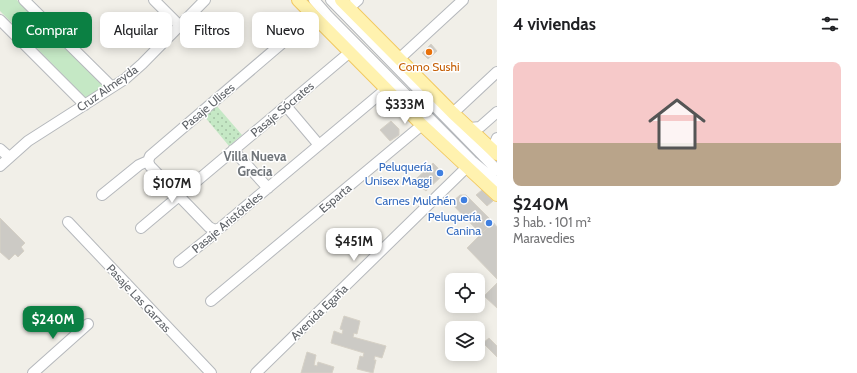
<!DOCTYPE html>
<html lang="es">
<meta charset="utf-8">
<style>
:root{--surface:#fff;--page:#f6f6f6;--text:#202124;--muted:#757577;--line:#e0e0e0;--accent:#0b8043}
body{margin:0;font-family:Cabin,sans-serif;background:var(--page);color:var(--text);height:100vh;display:flex;flex-direction:column;font-size:15px;white-space:nowrap}
*{box-sizing:border-box;margin:0}
p{font-size:13px;color:var(--muted)}
.icon{flex:none;width:22px;height:22px;fill:none;stroke:currentColor;stroke-width:2;stroke-linecap:round;stroke-linejoin:round}
.map{position:relative;flex:1;overflow:hidden}
.drawer{display:flex;flex-direction:column;background:var(--surface);width:360px}
.drawer>*{flex:none}
.banner{position:absolute;left:12px;top:12px;width:380px;height:36px;display:flex;gap:8px}
.tools{position:absolute;left:445px;top:273px;display:grid;gap:8px}
.tools a{display:grid;place-items:center;width:40px;height:40px;border-radius:8px;background:var(--surface);box-shadow:0 2px 10px #0003;font-size:20px}
.price{position:absolute;translate:-50% -34px;padding:0 9px;border-radius:8px;background:#fff;color:#222;font-size:13px;line-height:26px;filter:drop-shadow(0 1px 2px #0008)}
.price::after{content:'';position:absolute;left:50%;top:24px;width:12px;height:9px;margin-left:-6px;background:inherit;clip-path:polygon(0 0,100% 0,50% 100%)}
.price.active{background:var(--accent);color:#fff}
ul{padding:0;list-style:none}
li{display:grid;align-content:center;gap:8px;height:212px;padding:0 16px}
li+li{border-top:1px solid var(--line)}
li span{display:grid;place-items:center;height:124px;border-radius:8px;color:#555}
li>.icon{margin-inline-start:auto}
span .icon{width:72px;height:72px;fill:#fffc;stroke-width:1}
li b{font-size:17px}
h2{display:flex;justify-content:space-between;align-items:center;height:48px;padding:0 16px;font-size:17px}
.pill{padding:0 14px;border-radius:8px;background:var(--surface);box-shadow:0 2px 10px #0003;font-size:14px;line-height:36px}
.pill.active{background:var(--accent);color:#fff}
main{display:flex;flex:1;min-height:0}
.map>svg:first-child{display:block}
.grass{fill:url(#grass-dots)}
.park{fill:#c5e8c5}
.building{fill:#cccac5;stroke:#d6d1c6}
.lines{fill:none;stroke-linecap:round;stroke-linejoin:round}
.minor-casing{stroke:#b5b8bc;stroke-width:12}
.major-casing{stroke:#f2c960;stroke-width:14}
.minor{stroke:#fff;stroke-width:10}
.major{stroke:#fff2af;stroke-width:12}
.food-dot{fill:#e8710a;stroke:#fff;stroke-width:1.5}
.shop-dot{fill:#3f7fe0;stroke:#fff;stroke-width:1.5}
.labels{text-anchor:middle;dominant-baseline:central;stroke-width:3;stroke-linejoin:round;paint-order:stroke}
.food-label{font-size:12px;fill:#c56008;stroke:#fff}
.street-label{font-size:12px;fill:#5f6368;stroke:#fff}
.shop-label{font-size:12px;fill:#366cbe;stroke:#fff;text-anchor:end}
.neighbourhood-label{font-size:13px;font-weight:bold;fill:#70757a;stroke:#fff}
</style>
<main>
<div class="map">
<svg width="497" height="373" viewBox="0 0 497 373">
<defs>
<pattern id="grass-dots" width="8" height="8" patternUnits="userSpaceOnUse"><rect width="8" height="8" fill="#c5e8c5"/><path d="M2 2h.1M6 6h.1" fill="none" stroke="#a3c0a4" stroke-width="1.8" stroke-linecap="round"/></pattern>
</defs>
<rect width="100%" height="100%" fill="#f1efe8"/>
<path class="grass" d="M216 105 242 135 229 146 204 116Z"/>
<path class="park" d="M0 0H17L104 87 86 98 0 11Z"/>
<path class="building" d="M431 44 437 51 428 59 422 53Z
M391 121 399 129V135L390 141 380 130Z
M433 163 444 174 426 191 415 182V180Z
M482 190 493 201 487 206 476 195Z
M460 195H466L493 222 481 234 451 203Z
M0 218 25 243 21 247 24 251 18 257 15 254 9 260 0 252Z
M493 222 497 227V279L467 248Z
M497 283V308L484 296Z
M344 316 360 321 357 334 354 333 353 337 386 346 382 358 375 356 374 360H376L373 373 357 369 360 356 363 357 364 353 331 343 334 331 342 334 343 330 340 329Z
M489 338 497 346V357L483 343Z
M307 352 316 355 314 365 317 366 318 362 334 367 332 373H301Z"/>
<g class="lines">
<defs>
<path id="minor" d="M24 0 112 87
M154 0 180 26
M314 0 328 16 472 161 497 182
M331 0 497 170
M349 8 358 0
M0 20 85 105
M399 59 463 0
M286 106 319 145
M453 113 497 72
M470 128 480 127 497 112
M0 149 9 157
M233 150 268 188
M492 150 497 138
M148 161 150 166 209 227 215 230
M0 166 28 141 125 79 142 64 205 0
M102 195 139 165 148 161 150 156 314 16
M68 222 211 373
M141 228 350 52
M179 262 210 237 215 230 220 228 386 89
M211 301 422 125
M33 373 88 324
M256 373 467 167"/>
<path id="major" d="M298 0 422 125 497 195
M341 0 453 113 497 154"/>
</defs>
<use href="#minor" class="minor-casing"/>
<use href="#major" class="major-casing"/>
<use href="#minor" class="minor"/>
<use href="#major" class="major"/>
</g>
<circle class="food-dot" cx="429" cy="52" r="4"/>
<g class="shop-dot">
<circle cx="440" cy="173" r="4"/>
<circle cx="464" cy="200" r="4"/>
<circle cx="489" cy="223" r="4"/>
</g>
<g class="labels">
<g class="food-label">
<text x="429" y="66">Como Sushi</text>
</g>
<g class="street-label">
<text transform="translate(107 88) rotate(-35)">Cruz Almeyda</text>
<text transform="translate(208 106) rotate(-40)">Pasaje Ulises</text>
<text transform="translate(282 109) rotate(-40)">Pasaje Sócrates</text>
<text transform="translate(335 198) rotate(-40)">Esparta</text>
<text transform="translate(227 222) rotate(-40)">Pasaje Aristóteles</text>
<text transform="translate(139 298) rotate(47)">Pasaje Las Garzas</text>
<text transform="translate(319 312) rotate(-44)">Avenida Egaña</text>
</g>
<g class="shop-label">
<text x="432" y="166">Peluquería<tspan x="432" dy="14">Unisex Maggi</tspan></text>
<text x="456" y="200">Carnes Mulchén</text>
<text x="481" y="216">Peluquería<tspan x="481" dy="14">Canina</tspan></text>
</g>
<g class="neighbourhood-label">
<text x="255" y="156">Villa Nueva<tspan x="255" dy="15">Grecia</tspan></text>
</g>
</g>
</svg>
<div class="tools">
<a><svg class="icon" aria-label="locate" viewBox="0 0 24 24"><circle cx="12" cy="12" r="6"/><path d="M12 2v4M12 18v4M2 12h4M18 12h4"/></svg></a>
<a><svg class="icon" aria-label="layers" viewBox="0 0 24 24"><path d="M12 4l9 5-9 5-9-5zM3 14l9 5 9-5"/></svg></a>
</div>
<b class="price" style="left:405px;top:125px">$333M</b>
<b class="price" style="left:172px;top:204px">$107M</b>
<b class="price" style="left:354px;top:262px">$451M</b>
<b class="price active" style="left:53px;top:340px">$240M</b>
<div class="banner">
<a class="pill active">Comprar</a>
<a class="pill">Alquilar</a>
<a class="pill">Filtros</a>
<a class="pill">Nuevo</a>
</div>
</div>
<section class="drawer">
<h2>4 viviendas<svg class="icon" aria-label="filters" viewBox="0 0 24 24"><path d="M4 7h16M4 17h16"/><circle cx="9" cy="7" r="2"/><circle cx="15" cy="17" r="2"/></svg></h2>
<ul>
<li><span style="background:linear-gradient(#f6c9c9 65%,#b9a48a 0)"><svg class="icon" aria-label="home" viewBox="0 0 24 24"><path d="M3 11l9-7 9 7M6 9v11h12V9"/></svg></span><div><b>$240M</b><p>3 hab. · 101 m²</p><p>Maravedies</p></div></li>
</ul>
</section>
</main>
